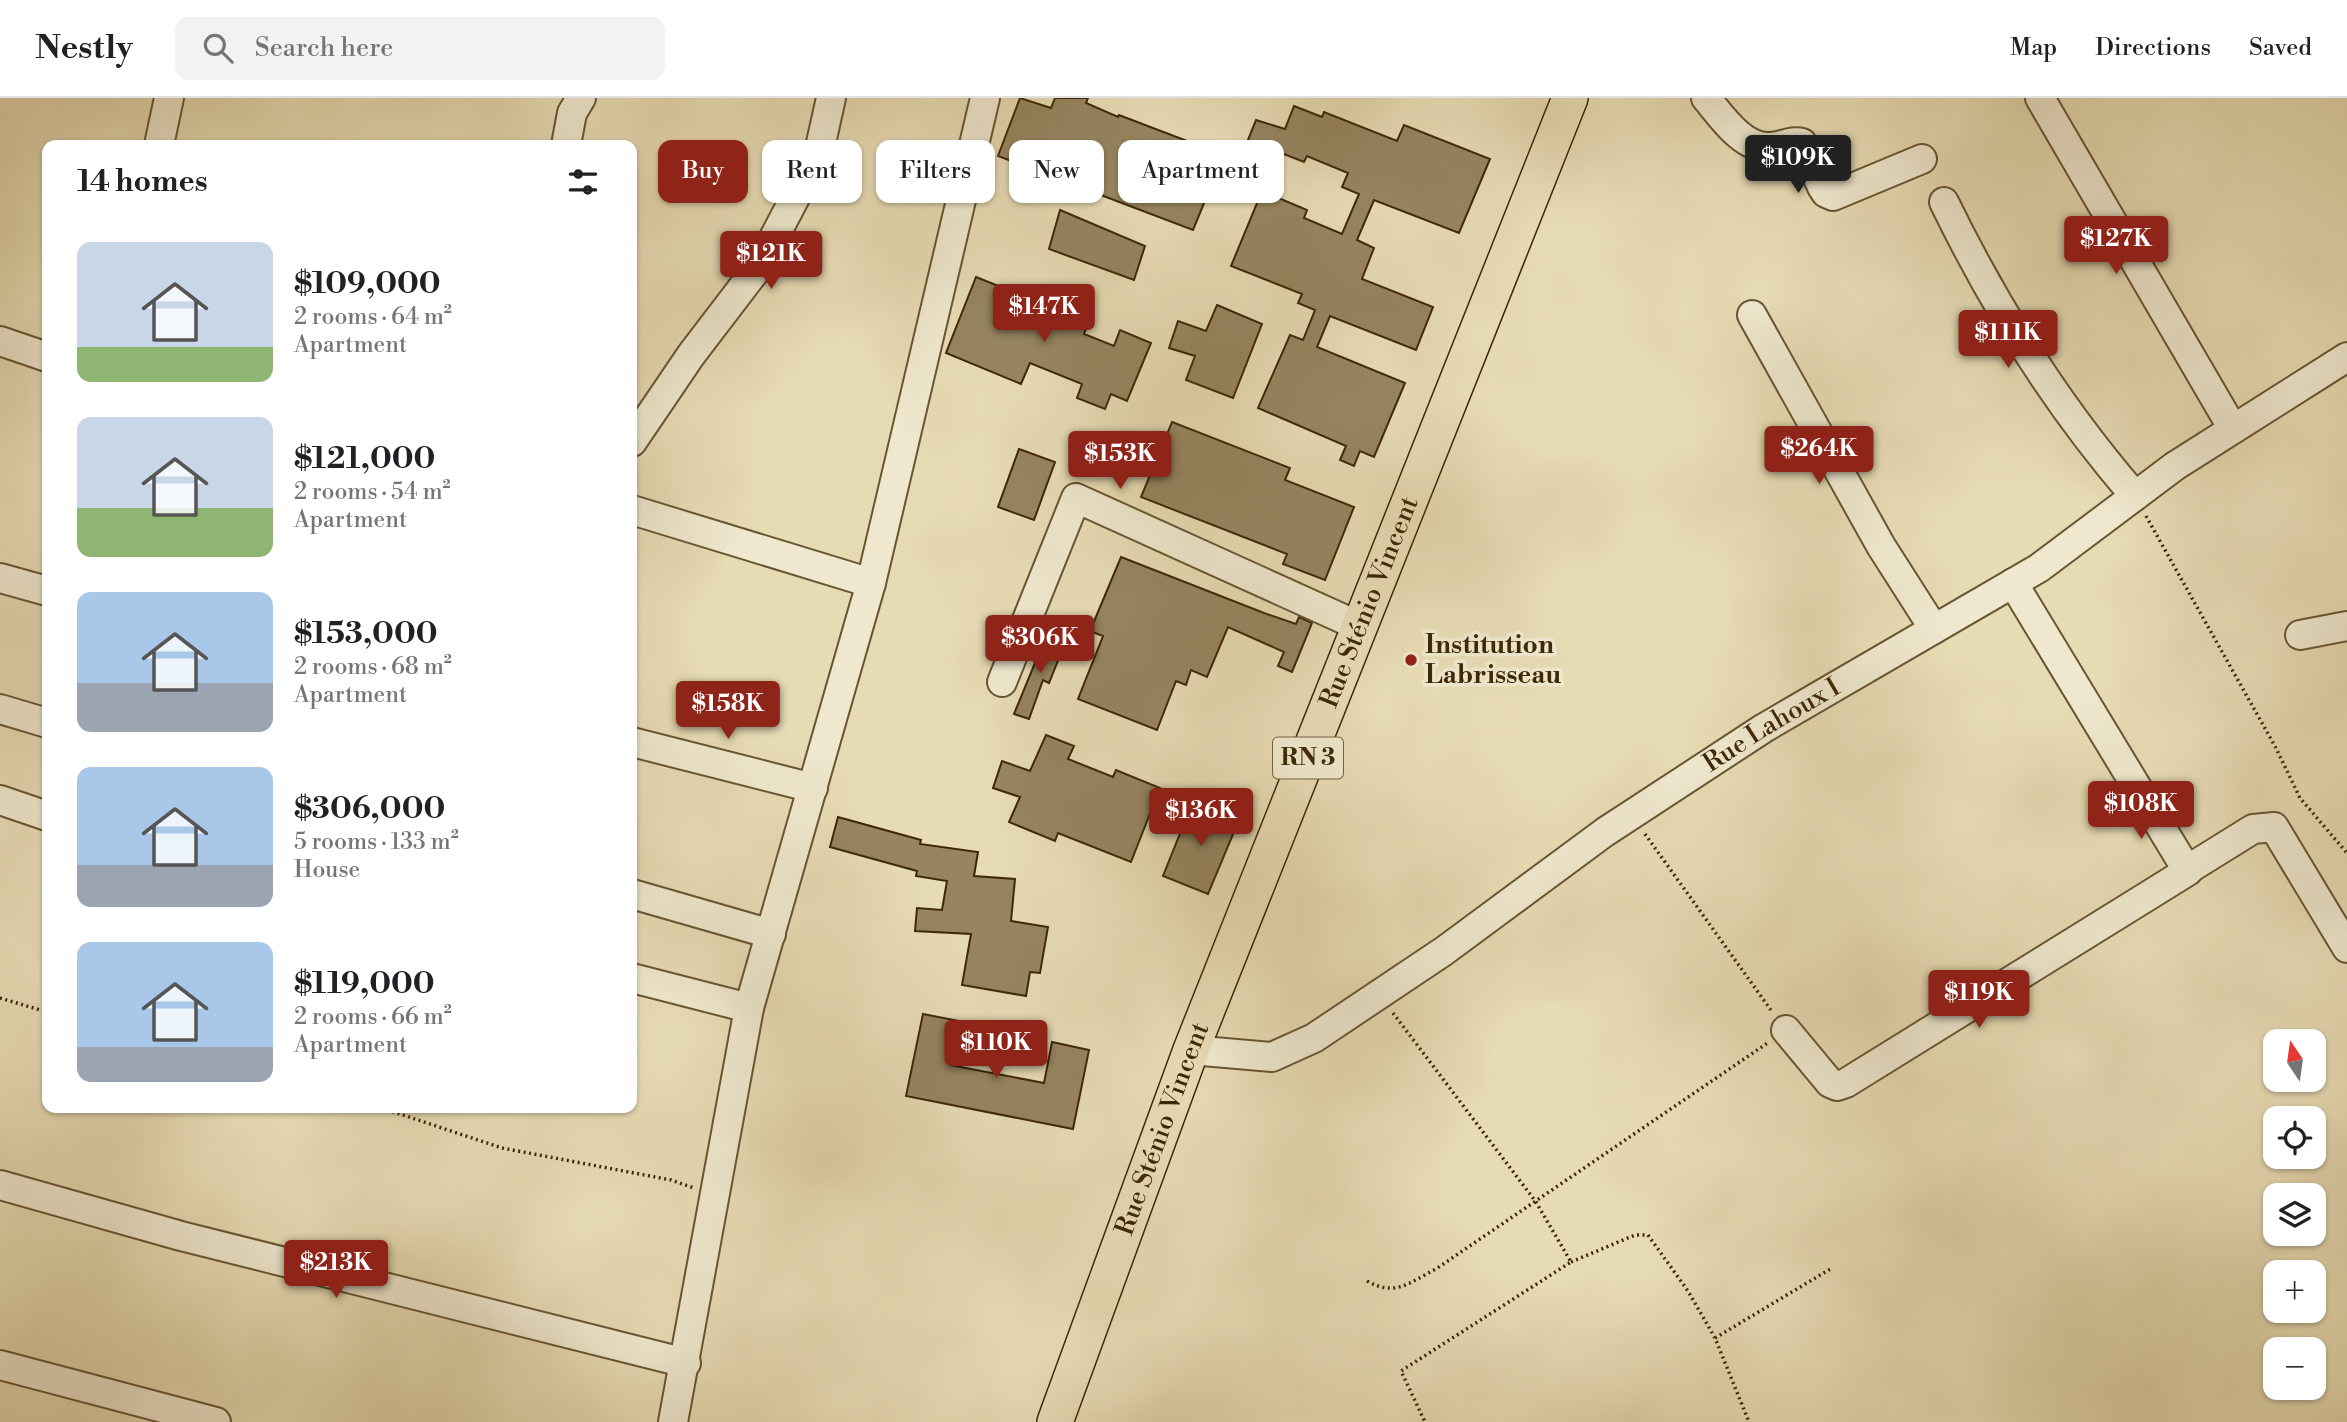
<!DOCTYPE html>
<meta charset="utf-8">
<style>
:root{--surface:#fff;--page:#f2f2f2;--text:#202124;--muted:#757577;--line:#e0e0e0;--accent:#8f2418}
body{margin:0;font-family:"Libre Bodoni",serif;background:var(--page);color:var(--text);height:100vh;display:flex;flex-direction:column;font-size:26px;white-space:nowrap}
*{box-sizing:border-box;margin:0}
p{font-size:23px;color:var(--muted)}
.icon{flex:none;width:38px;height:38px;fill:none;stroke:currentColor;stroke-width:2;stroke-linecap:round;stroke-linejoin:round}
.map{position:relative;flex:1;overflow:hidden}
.panel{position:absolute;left:42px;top:42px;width:595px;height:973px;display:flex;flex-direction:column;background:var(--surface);border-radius:14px;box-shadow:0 2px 5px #0004}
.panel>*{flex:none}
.banner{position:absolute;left:658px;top:42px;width:665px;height:63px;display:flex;gap:14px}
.needle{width:46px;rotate:347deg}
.fabs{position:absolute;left:2263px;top:931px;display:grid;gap:14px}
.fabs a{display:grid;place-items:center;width:63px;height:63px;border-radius:14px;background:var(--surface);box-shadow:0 2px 5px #0004;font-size:35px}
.price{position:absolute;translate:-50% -60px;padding:0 16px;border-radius:7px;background:var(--accent);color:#fff;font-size:23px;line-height:46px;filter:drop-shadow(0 2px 4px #0008)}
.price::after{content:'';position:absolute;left:50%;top:42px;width:21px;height:16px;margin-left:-10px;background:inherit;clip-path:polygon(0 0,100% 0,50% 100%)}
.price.current{background:#222;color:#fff}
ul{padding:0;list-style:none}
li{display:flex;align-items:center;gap:21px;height:175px;padding:0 35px}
li span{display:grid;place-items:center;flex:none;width:196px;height:140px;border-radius:14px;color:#555}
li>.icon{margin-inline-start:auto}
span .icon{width:84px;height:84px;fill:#fffc;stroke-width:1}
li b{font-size:30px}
h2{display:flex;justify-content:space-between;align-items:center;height:84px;padding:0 35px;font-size:30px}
.chip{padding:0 24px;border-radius:14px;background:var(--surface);box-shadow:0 2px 5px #0004;font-size:24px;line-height:63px}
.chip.current{background:var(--accent);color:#fff}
header{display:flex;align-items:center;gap:42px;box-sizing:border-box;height:98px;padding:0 35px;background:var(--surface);border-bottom:2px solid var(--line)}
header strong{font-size:33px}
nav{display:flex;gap:38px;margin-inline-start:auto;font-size:24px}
.search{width:490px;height:63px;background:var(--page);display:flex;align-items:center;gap:18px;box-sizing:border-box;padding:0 24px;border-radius:14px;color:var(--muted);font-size:26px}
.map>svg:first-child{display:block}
.building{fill:#968560;stroke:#3e2805;stroke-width:2}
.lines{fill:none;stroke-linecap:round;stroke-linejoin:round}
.minor-casing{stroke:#685531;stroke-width:32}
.major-casing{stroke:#3e2805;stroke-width:38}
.path{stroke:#3e2805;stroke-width:3.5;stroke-dasharray:2 3.5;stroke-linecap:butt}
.minor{stroke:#efe8ce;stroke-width:28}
.major{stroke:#e7dbb4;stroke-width:35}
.poi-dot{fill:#8f2418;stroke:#efe8ce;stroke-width:2.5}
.labels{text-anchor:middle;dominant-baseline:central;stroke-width:7;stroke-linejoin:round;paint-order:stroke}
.shield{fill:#efe8ce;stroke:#736241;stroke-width:2}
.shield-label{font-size:24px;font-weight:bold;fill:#3e2805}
.street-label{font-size:26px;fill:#3e2805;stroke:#efe8ce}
.poi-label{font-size:26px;font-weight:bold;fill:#3e2805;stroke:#efe8ce;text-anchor:start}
</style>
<header>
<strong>Nestly</strong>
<div class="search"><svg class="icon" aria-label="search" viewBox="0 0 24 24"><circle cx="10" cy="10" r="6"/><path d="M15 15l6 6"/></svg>Search here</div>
<nav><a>Map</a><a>Directions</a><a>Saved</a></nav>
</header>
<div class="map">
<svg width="2347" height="1324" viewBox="0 0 2347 1324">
<rect width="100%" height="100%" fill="#e7dbb4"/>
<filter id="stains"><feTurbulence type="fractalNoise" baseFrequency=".00286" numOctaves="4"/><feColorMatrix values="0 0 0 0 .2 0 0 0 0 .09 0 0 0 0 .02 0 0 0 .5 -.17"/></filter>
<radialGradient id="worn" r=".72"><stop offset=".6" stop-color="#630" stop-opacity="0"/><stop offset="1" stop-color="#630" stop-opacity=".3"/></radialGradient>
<path class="building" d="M1020 0 1051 10 1055 0H1088L1086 5 1118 19 1119 17 1224 57 1193 132 998 58Z
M1294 8 1322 19 1324 14 1397 43 1404 27 1490 61 1459 135 1374 102 1357 142 1374 150 1362 181 1433 209 1416 252 1330 218 1317 249 1405 285 1374 359 1360 353 1354 368 1340 362 1346 348 1258 310 1290 237 1303 242 1315 212 1298 205 1302 196 1231 168 1262 93 1307 112 1304 120 1342 136 1359 96 1342 89 1348 75 1307 58 1304 64 1248 42 1256 22 1285 31Z
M1060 112 1145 148 1134 182 1049 151Z
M976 179 1038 204 1039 200 1090 220 1084 236 1114 248 1120 232 1151 245 1127 303 1111 296 1105 311 1077 300 1082 286 1030 265 1021 286 946 255Z
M1217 207 1262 226 1233 300 1186 282 1195 258 1169 250 1178 223 1206 233Z
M1172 324 1290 370 1285 382 1354 409 1325 482 1283 466 1287 456 1141 399Z
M1019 351 1055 364 1034 422 998 409Z
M1121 459 1264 515 1296 526 1299 519 1312 525 1292 574 1278 568 1284 554 1228 529 1207 579 1191 572 1186 587 1176 583 1157 632 1078 601 1103 538 1090 533Z
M1046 538 1065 545 1049 585 1043 582 1029 621 1014 616Z
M1046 637 1074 648 1068 661 1113 679 1116 672 1160 690 1131 764 1058 735 1055 743 1009 724 1020 699 993 690 1002 663 1030 673Z
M1193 703 1239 722 1208 796 1163 778Z
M838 719 921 742 920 746 978 754 974 778 1015 781 1011 823 1048 829 1040 875 1030 874 1026 898 962 887 971 836 915 833 917 810 942 812 947 783 916 778 917 773 830 749Z
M923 916 959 923 950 967 1044 985 1052 944 1089 952 1073 1031 906 998Z"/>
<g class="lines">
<defs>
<g id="minor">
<path d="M1706 0C1722 19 1743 51 1770 49 1782 49 1791 42 1802 45L1822 89 1826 95 1833 98 1922 61"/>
<path d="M2040 0 2233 331"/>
<path d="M159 47 169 0"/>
<path d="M566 47 572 15 581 0"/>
<path d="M1944 104C1996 211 2057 308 2135 398"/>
<path d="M1752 217 1881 448 1934 531"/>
<path d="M0 243 47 259"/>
<path d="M632 344 691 257 759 168 819 54 831 0"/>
<path d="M632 412 871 485"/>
<path d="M0 480 47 493"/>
<path d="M2013 485 2187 772 2253 731 2274 729 2347 850"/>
<path d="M2300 537 2347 528"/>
<path d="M1002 584 1076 400 1361 529"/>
<path d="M0 611 47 625"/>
<path d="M632 644 813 690"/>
<path d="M0 702 47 718"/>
<path d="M632 796 771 836"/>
<path d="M632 880 749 910"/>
<path d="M1786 932 1830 985 1837 988 1846 985 2188 773"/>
<path id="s1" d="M1191 952 1272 959 1314 940 1444 853 1605 734 1764 630 2039 470 2175 368 2347 259"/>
<path d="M0 1087 181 1138 686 1265"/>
<path d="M0 1267 216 1324"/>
<path d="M673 1324 749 910 871 485 985 0"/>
</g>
<g id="major">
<path id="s2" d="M1055 1324 1191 952 1570 0"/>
</g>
</defs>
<use href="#minor" class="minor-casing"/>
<use href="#major" class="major-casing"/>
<path class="path" d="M2146 418 2276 650 2300 700 2347 755
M1645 736 1773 915
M0 900 47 914
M1393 915 1536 1104 1571 1164 1401 1273 1425 1324
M382 1010 502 1050 671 1082 694 1090
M1571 1164 1635 1137H1648L1688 1193 1715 1240 1749 1324
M1367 1183C1396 1199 1408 1185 1436 1171L1769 944
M1715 1240 1832 1170"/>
<use href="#minor" class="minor"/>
<use href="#major" class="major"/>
</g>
<circle class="poi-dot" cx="1411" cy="562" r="7"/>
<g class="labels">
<rect class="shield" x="1273" y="639.5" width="70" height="41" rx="5"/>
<g class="shield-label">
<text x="1308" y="660">RN 3</text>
</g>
<g class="street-label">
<text stroke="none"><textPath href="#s2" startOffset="878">Rue Sténio Vincent</textPath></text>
<text stroke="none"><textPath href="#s1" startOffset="682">Rue Lahoux I</textPath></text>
<text stroke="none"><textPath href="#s2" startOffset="312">Rue Sténio Vincent</textPath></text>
</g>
<g class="poi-label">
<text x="1425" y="547">Institution<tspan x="1425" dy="30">Labrisseau</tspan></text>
</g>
</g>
<rect width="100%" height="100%" filter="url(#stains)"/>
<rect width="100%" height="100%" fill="url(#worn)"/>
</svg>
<div class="fabs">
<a><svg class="needle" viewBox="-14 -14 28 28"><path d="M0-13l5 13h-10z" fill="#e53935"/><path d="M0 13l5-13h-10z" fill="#757577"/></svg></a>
<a><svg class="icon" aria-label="locate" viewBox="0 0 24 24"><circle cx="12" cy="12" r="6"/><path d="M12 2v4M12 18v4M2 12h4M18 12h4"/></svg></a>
<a><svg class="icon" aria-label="layers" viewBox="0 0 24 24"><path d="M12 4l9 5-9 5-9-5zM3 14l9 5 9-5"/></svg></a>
<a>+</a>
<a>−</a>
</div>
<b class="price current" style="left:1798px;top:97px">$109K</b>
<b class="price" style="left:2116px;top:178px">$127K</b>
<b class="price" style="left:771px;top:193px">$121K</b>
<b class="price" style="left:1044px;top:246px">$147K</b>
<b class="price" style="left:2008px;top:272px">$111K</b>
<b class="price" style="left:1819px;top:388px">$264K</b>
<b class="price" style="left:1120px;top:393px">$153K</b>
<b class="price" style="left:1040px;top:577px">$306K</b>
<b class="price" style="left:728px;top:643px">$158K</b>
<b class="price" style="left:2141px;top:743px">$108K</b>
<b class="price" style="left:1201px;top:750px">$136K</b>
<b class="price" style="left:1979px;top:932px">$119K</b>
<b class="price" style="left:996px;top:982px">$110K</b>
<b class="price" style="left:336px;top:1202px">$213K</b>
<div class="banner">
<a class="chip current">Buy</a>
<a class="chip">Rent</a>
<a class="chip">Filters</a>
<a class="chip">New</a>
<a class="chip">Apartment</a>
</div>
<section class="panel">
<h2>14 homes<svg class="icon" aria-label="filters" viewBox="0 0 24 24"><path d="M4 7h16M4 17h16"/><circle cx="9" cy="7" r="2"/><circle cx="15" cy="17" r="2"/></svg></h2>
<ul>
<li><span style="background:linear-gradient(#c9d6e8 75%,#8fb573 0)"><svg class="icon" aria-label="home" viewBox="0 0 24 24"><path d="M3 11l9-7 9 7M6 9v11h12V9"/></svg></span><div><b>$109,000</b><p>2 rooms · 64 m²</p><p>Apartment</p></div></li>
<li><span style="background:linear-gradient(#c9d6e8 65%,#8fb573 0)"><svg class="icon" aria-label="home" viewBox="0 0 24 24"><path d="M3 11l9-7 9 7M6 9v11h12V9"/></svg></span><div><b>$121,000</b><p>2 rooms · 54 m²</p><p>Apartment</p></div></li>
<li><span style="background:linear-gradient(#a9c7e8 65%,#9aa5b1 0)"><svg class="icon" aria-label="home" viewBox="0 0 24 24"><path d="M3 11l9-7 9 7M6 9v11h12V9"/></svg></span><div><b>$153,000</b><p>2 rooms · 68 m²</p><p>Apartment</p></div></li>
<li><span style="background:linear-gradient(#a9c7e8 70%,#9aa5b1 0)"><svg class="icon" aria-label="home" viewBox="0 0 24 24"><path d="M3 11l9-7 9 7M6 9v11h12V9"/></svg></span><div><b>$306,000</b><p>5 rooms · 133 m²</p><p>House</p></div></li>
<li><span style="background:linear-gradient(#a9c7e8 75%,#9aa5b1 0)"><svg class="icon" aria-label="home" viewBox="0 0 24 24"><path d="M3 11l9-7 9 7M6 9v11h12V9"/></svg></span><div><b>$119,000</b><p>2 rooms · 66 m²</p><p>Apartment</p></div></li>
</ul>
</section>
</div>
